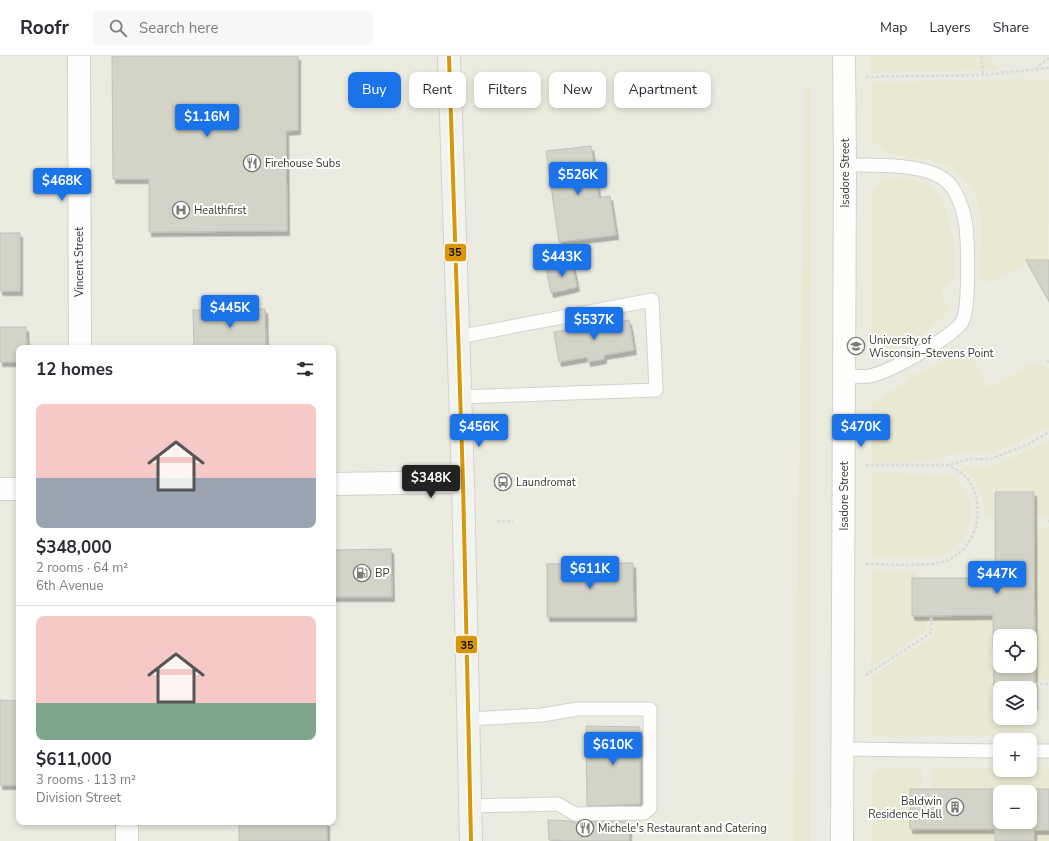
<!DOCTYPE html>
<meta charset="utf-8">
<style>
:root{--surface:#fff;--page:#f7f7f7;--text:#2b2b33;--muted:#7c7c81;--line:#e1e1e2;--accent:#1a73e8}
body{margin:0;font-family:"Nunito Sans",sans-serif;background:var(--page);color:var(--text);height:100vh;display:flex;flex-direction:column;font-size:15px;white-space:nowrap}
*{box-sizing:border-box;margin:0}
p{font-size:13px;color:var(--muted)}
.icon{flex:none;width:22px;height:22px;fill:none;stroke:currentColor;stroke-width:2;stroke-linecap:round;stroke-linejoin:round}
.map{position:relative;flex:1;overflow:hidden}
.panel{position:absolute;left:16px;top:289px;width:320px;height:480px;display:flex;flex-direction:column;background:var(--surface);border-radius:8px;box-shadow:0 2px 6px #0003}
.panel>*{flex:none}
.guide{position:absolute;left:348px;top:16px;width:380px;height:36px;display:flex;gap:8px}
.tools{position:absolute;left:993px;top:573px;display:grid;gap:8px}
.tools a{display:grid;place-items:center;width:44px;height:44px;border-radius:8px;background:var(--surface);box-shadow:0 2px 6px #0003;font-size:20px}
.price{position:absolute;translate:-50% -34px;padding:0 9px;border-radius:4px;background:var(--accent);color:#fff;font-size:13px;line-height:26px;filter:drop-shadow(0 1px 2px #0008)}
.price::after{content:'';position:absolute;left:50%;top:24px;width:12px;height:9px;margin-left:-6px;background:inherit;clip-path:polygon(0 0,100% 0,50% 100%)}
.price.current{background:#222;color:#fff}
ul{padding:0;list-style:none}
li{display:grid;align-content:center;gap:8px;height:212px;padding:0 20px}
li+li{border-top:1px solid var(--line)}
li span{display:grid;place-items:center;height:124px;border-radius:8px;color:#555}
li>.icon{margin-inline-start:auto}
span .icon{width:72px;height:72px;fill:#fffc;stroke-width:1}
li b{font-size:17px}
h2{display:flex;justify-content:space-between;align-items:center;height:48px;padding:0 20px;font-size:17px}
.chip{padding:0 14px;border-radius:8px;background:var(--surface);box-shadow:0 2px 6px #0003;font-size:14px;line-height:36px}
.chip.current{background:var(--accent);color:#fff}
header{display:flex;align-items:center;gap:24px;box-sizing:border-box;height:56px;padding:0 20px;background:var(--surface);border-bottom:1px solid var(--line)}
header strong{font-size:19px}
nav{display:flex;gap:22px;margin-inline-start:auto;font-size:14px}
.search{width:280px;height:36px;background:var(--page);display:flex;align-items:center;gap:10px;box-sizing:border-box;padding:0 14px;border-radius:8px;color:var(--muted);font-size:15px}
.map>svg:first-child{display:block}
.built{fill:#ebebe0;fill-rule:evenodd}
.green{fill:#e9e8d3}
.building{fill:#d3d3c7;stroke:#c0c0bd;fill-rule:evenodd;filter:url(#shadow)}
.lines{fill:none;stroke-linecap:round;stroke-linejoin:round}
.lane-casing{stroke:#d2d2cf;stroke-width:15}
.street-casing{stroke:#d2d2cf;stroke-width:24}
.secondary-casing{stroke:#d2d2cf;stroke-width:24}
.path{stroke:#d9d9d8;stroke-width:2.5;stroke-dasharray:3 2;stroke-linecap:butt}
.lane{stroke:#fefefd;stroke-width:13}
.street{stroke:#fefefd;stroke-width:22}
.secondary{stroke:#f2f2ee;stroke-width:22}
.bus-1-casing{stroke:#fffffe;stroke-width:7}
.bus-1{stroke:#da9508;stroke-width:4}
.labels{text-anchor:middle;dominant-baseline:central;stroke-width:4;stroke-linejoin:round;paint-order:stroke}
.poi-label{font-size:11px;fill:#373734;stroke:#fffffe;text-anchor:start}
.street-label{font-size:11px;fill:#373734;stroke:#fffffe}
.line-badge{stroke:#fffffe;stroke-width:1.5}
.pale-badge-label{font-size:11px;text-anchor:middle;font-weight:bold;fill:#111}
</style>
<header>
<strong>Roofr</strong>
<div class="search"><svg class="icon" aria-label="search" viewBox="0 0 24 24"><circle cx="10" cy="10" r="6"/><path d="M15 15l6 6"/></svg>Search here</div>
<nav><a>Map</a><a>Layers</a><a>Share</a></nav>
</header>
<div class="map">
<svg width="1049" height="785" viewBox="0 0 1049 785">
<defs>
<filter id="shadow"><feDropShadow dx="2.5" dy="4.5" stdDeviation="0" flood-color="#0004"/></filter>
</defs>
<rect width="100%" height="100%" fill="#f6f6f1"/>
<path class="built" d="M0 0H1049V785H0ZM19 292H333V766H19ZM1000 580H1030V610H1000ZM1000 632H1030V662H1000ZM1000 684H1030V714H1000ZM1000 736H1030V766H1000Z"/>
<path class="green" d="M871 0H991C991 8 994 10 1001 14L871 17Z
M1049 23 1048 204H1026L1027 207 995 225C989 227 982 226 980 219 978 210 980 200 981 192 983 171 982 154 973 135 958 100 923 106 892 98 885 97 878 89 872 85V26Z
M805 33H810V785H793Z
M891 122C900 122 908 121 916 124 954 137 955 191 954 224 936 235 940 238 950 253 939 269 891 306 872 291V136L883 125Z
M958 297H966L971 299 989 332 1034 307 1049 312V371L994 397 952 398 926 406 872 407V348L919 317Z
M1049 384V461H1034V436H995L993 418V458L985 459C983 437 979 426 962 411H992Z
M872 416 952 419C958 425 964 430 967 438 979 463 964 493 938 500L871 502Z
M1034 471H1049V624H1035Z
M872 514 916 516 918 522H912C918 536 933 562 925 576L871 611Z
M935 559H993L994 650H1000V662H1023V680H872V620L935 579Z
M884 712H917L920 713 922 717V733H910V773H995V785H872V733L871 722 877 714Z
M937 712H1000V714H1030V712H1049V733H931L932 714Z
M1034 774H1049V785H1034Z"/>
<path class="building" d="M112 0H298V74L286 75 287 175 149 176V123H113Z
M591 90 599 142 610 140 616 179 559 186 546 95Z
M0 177H20V235H0Z
M1026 204H1049V245Z
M572 206 577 231 551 237 546 212Z
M265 253 266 292H194L193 254Z
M599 264 600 269 629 264 634 294 604 299V303L588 306 587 301 559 306 554 276 572 273V269Z
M0 271H26L27 292H19V306H0Z
M995 436H1034L1035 650H1030V632H1000V650H994L993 559 912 560V522H995ZM1000 580H1030V610H1000Z
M391 493 392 541H333V494Z
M633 507 634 561H547V508Z
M0 644 19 645V729H0Z
M586 670 640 671V748L587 750Z
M910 733H1049V774H1034V785H995V773H910ZM1000 736H1030V766H1000Z
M548 764 571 765 575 766 629 765V785H560V784H549Z
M239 766H327V785H239Z"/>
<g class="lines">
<defs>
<path id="lane" d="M458 281 652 244 656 334 460 341
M844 320C853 320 866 322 874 319 894 313 951 282 962 266 970 253 968 180 965 164 962 151 956 132 945 124 924 107 872 109 845 109
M469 663 542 659 577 653H650V752L644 757 575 758 558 748 470 750
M842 693 1000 695
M1030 695H1049"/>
<path id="street" d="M79 0 80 292
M333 428 463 426
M0 433H19
M127 785V766
M842 785 845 109 844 0"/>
<path id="secondary" d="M449 0 463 426 471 785"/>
</defs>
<use href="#lane" class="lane-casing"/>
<use href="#street" class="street-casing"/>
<use href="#secondary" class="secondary-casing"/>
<path class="path" d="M981 0 983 19
M1035 13 1049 2
M866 21 983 19 1049 12
M1047 305 1049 306
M866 409H948L969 403H990L1027 389 1049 376
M497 465H513
M1048 465H1049
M866 508C889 508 928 512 948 504 977 491 985 454 971 428 967 419 957 414 948 409
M866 619 931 577V560
M1035 628H1049"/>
<use href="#lane" class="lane"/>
<use href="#street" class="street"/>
<use href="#secondary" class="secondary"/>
<defs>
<path id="bus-1" d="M449 0 463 426 471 785"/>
</defs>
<use href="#bus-1" class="bus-1-casing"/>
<use href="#bus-1" class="bus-1"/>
</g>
<defs>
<symbol id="restaurant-ring" viewBox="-11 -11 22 22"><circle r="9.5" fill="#fffffe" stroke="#7a7a76" stroke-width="1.5"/><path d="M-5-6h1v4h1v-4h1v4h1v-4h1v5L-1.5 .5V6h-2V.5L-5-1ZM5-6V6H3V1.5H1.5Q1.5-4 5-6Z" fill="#7a7a76"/></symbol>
<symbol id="hospital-ring" viewBox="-11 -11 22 22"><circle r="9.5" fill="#fffffe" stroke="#7a7a76" stroke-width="1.5"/><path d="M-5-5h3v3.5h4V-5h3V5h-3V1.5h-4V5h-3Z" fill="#7a7a76"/></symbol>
<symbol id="university-ring" viewBox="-11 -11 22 22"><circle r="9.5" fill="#fffffe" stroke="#7a7a76" stroke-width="1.5"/><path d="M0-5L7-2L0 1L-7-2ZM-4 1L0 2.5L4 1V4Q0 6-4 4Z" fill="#7a7a76"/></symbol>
<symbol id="bus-ring" viewBox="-11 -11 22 22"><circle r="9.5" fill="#fffffe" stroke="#7a7a76" stroke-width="1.5"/><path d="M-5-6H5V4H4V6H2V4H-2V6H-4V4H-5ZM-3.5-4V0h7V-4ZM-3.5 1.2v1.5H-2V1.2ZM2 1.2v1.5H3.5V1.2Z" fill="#7a7a76"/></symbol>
<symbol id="fuel-ring" viewBox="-11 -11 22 22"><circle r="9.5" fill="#fffffe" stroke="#7a7a76" stroke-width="1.5"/><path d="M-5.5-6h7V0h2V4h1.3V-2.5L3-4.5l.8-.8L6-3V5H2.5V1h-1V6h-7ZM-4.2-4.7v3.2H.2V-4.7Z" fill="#7a7a76"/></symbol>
<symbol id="building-ring" viewBox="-11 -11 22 22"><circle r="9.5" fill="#fffffe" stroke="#7a7a76" stroke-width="1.5"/><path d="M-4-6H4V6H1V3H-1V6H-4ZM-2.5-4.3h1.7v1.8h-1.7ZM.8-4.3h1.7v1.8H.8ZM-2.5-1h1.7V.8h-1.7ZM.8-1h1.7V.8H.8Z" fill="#7a7a76"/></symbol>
</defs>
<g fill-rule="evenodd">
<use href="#restaurant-ring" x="242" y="97" width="20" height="20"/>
<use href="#hospital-ring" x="171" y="144" width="20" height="20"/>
<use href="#university-ring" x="846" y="280" width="20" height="20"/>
<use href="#bus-ring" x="493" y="416" width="20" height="20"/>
<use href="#fuel-ring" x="352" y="507" width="20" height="20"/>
<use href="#building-ring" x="945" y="741" width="20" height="20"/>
<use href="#restaurant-ring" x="575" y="762" width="20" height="20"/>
</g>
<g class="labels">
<g class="poi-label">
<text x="265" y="107">Firehouse Subs</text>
<text x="194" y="154">Healthfirst</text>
<text x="869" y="284">University of<tspan x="869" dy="13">Wisconsin–Stevens Point</tspan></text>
<text x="516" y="426">Laundromat</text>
<text x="375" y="517">BP</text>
<text x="942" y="745" text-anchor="end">Baldwin<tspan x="942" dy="13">Residence Hall</tspan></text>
<text x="598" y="772">Michele's Restaurant and Catering</text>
</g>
<g class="street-label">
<text transform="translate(845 117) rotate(-90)">Isadore Street</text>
<text transform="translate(79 206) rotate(-90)">Vincent Street</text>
<text transform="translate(844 440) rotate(-90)">Isadore Street</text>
</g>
</g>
<g class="line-badge">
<rect x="444" y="187" width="23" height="19" rx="4" fill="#da9508"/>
<rect x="455" y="579" width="23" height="19" rx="4" fill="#da9508"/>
</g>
<g class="pale-badge-label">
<text x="455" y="200">35</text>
<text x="467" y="593">35</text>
</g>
</svg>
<div class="tools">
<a><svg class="icon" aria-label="locate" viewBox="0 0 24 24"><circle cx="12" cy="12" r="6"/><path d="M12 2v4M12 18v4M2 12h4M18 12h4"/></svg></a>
<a><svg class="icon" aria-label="layers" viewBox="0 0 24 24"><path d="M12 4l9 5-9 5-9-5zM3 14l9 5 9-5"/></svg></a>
<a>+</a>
<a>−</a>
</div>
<b class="price" style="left:207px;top:82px">$1.16M</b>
<b class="price" style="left:578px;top:140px">$526K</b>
<b class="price" style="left:62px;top:146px">$468K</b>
<b class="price" style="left:562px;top:222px">$443K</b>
<b class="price" style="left:230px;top:273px">$445K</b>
<b class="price" style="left:594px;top:285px">$537K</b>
<b class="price" style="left:479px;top:392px">$456K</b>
<b class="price" style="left:861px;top:392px">$470K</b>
<b class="price current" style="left:431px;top:443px">$348K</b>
<b class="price" style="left:590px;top:534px">$611K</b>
<b class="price" style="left:997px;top:539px">$447K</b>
<b class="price" style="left:613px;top:710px">$610K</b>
<div class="guide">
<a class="chip current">Buy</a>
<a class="chip">Rent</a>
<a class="chip">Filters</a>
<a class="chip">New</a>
<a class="chip">Apartment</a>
</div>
<section class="panel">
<h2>12 homes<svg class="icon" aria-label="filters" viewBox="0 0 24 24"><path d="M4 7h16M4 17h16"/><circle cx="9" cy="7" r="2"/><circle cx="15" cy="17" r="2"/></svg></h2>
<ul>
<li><span style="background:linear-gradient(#f6c9c9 60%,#9aa5b1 0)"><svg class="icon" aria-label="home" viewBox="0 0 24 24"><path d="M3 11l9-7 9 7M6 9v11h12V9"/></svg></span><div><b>$348,000</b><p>2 rooms · 64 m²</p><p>6th Avenue</p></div></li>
<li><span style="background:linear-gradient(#f6c9c9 70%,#7fa58c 0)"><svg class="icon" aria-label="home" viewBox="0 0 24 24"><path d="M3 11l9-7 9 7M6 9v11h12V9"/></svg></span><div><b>$611,000</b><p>3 rooms · 113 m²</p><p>Division Street</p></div></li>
</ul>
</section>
</div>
